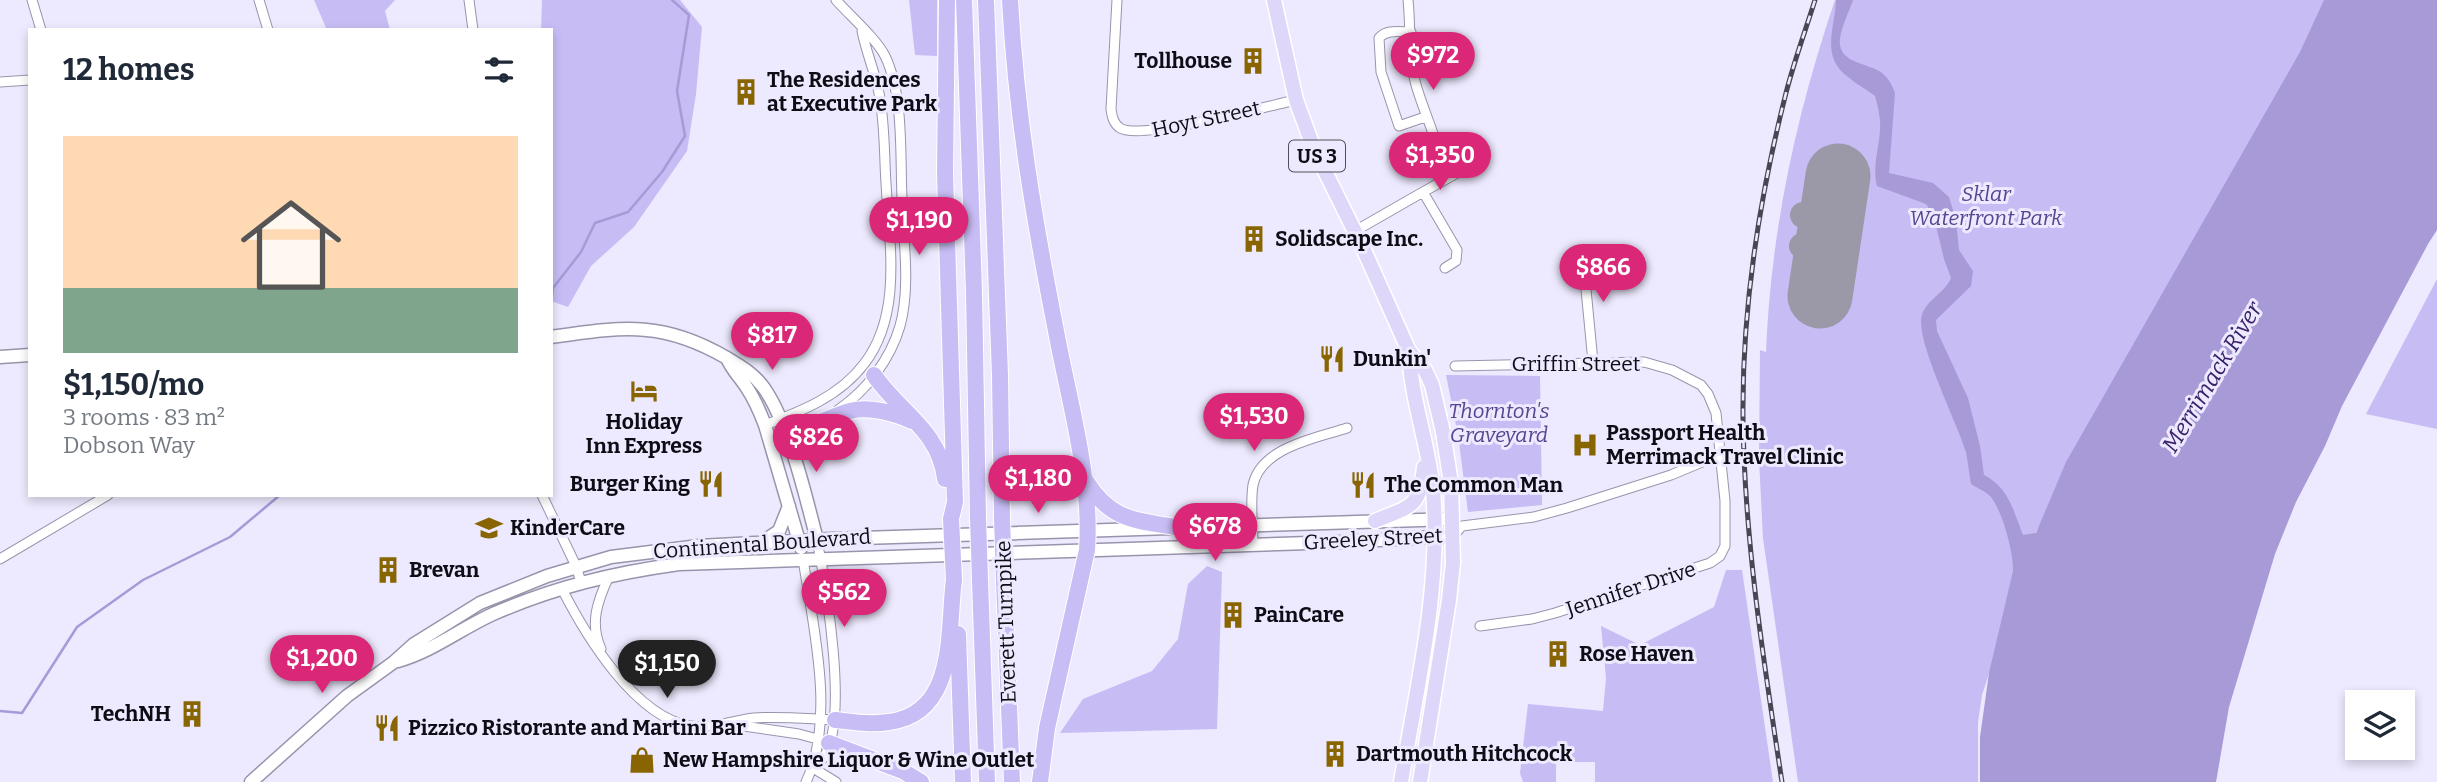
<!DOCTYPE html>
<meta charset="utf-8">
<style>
:root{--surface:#fff;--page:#f6f6f7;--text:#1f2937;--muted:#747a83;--accent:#db2777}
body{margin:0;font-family:Bitter,serif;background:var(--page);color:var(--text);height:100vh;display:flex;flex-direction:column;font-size:26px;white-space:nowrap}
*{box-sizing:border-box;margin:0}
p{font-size:23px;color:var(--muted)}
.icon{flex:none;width:38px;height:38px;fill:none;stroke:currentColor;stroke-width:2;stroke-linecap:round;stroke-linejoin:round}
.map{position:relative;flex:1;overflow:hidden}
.sheet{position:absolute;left:28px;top:28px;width:525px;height:469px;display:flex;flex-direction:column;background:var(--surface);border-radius:0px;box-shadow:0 4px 10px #0003}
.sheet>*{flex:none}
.tools{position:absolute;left:2345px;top:690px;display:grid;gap:14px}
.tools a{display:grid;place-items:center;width:70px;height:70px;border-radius:0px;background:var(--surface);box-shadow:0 4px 10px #0003;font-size:35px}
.price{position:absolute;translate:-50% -60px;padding:0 16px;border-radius:24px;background:var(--accent);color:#fff;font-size:23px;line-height:46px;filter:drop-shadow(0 2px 4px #0008)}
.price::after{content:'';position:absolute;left:50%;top:42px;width:21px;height:16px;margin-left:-10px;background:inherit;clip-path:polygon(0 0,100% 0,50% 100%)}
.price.active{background:#222;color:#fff}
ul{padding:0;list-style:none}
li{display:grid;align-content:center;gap:14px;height:371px;padding:0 35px}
li span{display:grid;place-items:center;height:217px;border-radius:0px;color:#555}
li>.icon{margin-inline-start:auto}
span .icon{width:126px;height:126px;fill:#fffc;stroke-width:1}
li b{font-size:30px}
h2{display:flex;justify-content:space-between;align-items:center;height:84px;padding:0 35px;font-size:30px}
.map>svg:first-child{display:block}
.green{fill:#c8bcf5}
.water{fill:#a79ad7}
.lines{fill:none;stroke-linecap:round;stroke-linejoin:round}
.stream{stroke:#a79ad7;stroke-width:2.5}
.taxiway{stroke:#9b98a8;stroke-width:26}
.runway{stroke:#9b98a8;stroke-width:65}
.street-casing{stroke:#9994ac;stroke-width:11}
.secondary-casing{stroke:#9994ac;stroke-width:15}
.primary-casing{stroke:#fff;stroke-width:17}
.highway-casing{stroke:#fff;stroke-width:18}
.street{stroke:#fff;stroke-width:9}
.secondary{stroke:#fff;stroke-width:12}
.primary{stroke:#dfd7f9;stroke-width:14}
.highway{stroke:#c9bdf5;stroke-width:16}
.rail-casing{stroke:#494653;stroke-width:5}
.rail{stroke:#ede9fe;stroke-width:2.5;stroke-dasharray:8;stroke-linecap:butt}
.highway-bridge-casing{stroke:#fff;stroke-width:18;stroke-linecap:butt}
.highway-bridge{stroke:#c9bdf5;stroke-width:16}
.labels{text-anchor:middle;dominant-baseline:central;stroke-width:6;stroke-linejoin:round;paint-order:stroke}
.shield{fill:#ede9fe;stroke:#514e5b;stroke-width:2}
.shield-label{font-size:19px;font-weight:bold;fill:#0e0c15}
.poi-label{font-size:21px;font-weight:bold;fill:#0e0c15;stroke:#ede9fe;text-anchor:start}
.street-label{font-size:21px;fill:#0e0c15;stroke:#ede9fe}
.park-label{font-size:21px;font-style:italic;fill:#59448f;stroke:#ede9fe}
.water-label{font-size:23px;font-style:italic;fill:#3a226a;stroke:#ede9fe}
</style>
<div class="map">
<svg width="2437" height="782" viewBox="0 0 2437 782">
<rect width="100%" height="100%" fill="#ede9fe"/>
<path class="green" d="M314 0H395L385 11 390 30H327Z
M542 0H680L702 27 696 94 687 151 634 227 591 266 568 307 551 301V30H541Z
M909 0H937V56L915 55Z
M1835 0H2327L2315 30 2035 534 1982 695 1978 722V782H1798L1763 538 1759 459 1760 350 1766 352C1771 230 1796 115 1835 0Z
M2437 279V429L2366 414Z
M1446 375 1540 376 1542 505 1468 512 1458 435Z
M1207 566 1222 572 1217 729 1060 733 1083 699 1152 671 1178 639 1188 584Z
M1726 570H1742L1773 782H1595V762H1556V782H1523L1520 773 1528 704 1603 711 1606 678 1601 626 1640 645 1714 607Z"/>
<path class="water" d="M1836 0H1853C1849 12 1842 25 1840 38 1837 62 1863 62 1879 71 1888 76 1892 85 1895 93L1889 173 1933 183 1949 197 1956 220 1959 250 1973 271 1971 286 1936 320 1937 331 1968 398 1980 446 1984 475C2009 488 2013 510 2023 535L2036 533 2066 462 2300 52 2324 0H2437V230L2428 244 2342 406 2325 446 2296 502 2275 554 2229 707 2216 782H1980V737L1989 673 2013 571C2014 554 2002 509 1990 496 1985 491 1977 488 1971 484 1969 473 1968 462 1966 452 1958 424 1914 338 1922 315 1927 299 1944 294 1951 278L1944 259 1933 214 1926 204 1877 186C1872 167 1879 149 1880 130 1881 119 1878 107 1875 96 1866 89 1856 84 1848 77 1820 56 1835 29 1836 0Z"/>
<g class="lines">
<path class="stream" d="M551 304 553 288 581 252 595 223 628 212 662 172 685 136 677 91 689 15 672 0
M0 711 22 713 77 627 143 580 230 537 280 495"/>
<path class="taxiway" d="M1803 215 1831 220
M1802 246 1827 250"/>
<path class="runway" d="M1820 296 1838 176"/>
<defs>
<path id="street" d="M32 0 41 30
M259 0 268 30
M469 0 473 30
M836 0C850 16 876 38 885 56 904 95 900 155 902 198 903 239 911 286 900 326 890 360 867 390 838 410
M1117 0 1111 109C1112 116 1113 123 1120 128 1140 141 1267 106 1296 100
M1408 0C1411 27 1408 54 1415 81 1422 110 1445 153 1442 180
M1411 32C1399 32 1387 29 1379 38L1381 72 1399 126 1425 117
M0 82 30 80
M1423 192 1484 158
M1355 231 1423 192 1457 250 1456 261 1445 268
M1575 258 1583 269 1585 279 1593 362
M1455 366 1644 362 1672 370 1701 385 1708 394 1716 413 1725 501V546L1720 556 1710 563 1555 613 1532 619 1480 626
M765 425C802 411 840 396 864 364 903 314 889 242 886 183 884 153 885 123 879 93 875 72 866 52 862 31
M542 495 576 566 581 582
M1453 536 1462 526 1534 517 1567 508 1671 475 1719 455
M1253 545C1253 526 1250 503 1253 485 1261 447 1317 438 1347 428
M0 559 108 495
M803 559C813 626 836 719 806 782
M562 589C585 634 635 718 691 726 714 729 733 720 754 718 781 716 809 719 835 720
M601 649C589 623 598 600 609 576
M730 724 799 734 821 740
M813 768C816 765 822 761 824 757 849 719 826 586 817 540
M813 768 836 782"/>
<path id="secondary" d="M551 337C623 327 662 320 727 358 742 367 754 374 764 388 789 424 806 497 817 540
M0 357 30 355
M727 358C732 370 740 377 747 388 755 400 760 412 765 425L801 548
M761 543 779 531 789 506
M398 661C433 651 460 629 493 614 555 587 613 573 679 564L1341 542 1452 536
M251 782 347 696 394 662 414 644 480 603 547 576 611 557 699 546 831 539 1452 519"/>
<path id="primary" d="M1274 0 1296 100 1314 149 1363 248 1409 351 1425 370 1432 385 1443 432 1451 483 1453 563 1449 600 1420 782
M1375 521C1411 506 1420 508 1424 467
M1401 782C1416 691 1439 597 1434 505 1432 453 1411 403 1409 351"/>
<path id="highway" d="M947 0 945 173 955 502 951 519
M964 0 974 292 978 518
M986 0 1000 375 1002 517
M1010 0C1016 113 1034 219 1056 331 1069 402 1092 477 1087 550L1047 728 1040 782
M874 375C899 412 940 431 945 479
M807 426C823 423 836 414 850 411 869 406 895 413 912 421
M1086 481C1110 520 1134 520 1175 527
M980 580 987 782
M1004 581 1012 782
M958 634 963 782
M835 720C853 722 871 725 889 722 958 713 947 630 954 580
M829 743 903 771 921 782"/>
</defs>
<use href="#street" class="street-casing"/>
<use href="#secondary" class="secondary-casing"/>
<use href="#primary" class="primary-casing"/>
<use href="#highway" class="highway-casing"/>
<use href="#street" class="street"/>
<use href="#secondary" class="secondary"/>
<use href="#primary" class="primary"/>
<use href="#highway" class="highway"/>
<defs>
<path id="rail" d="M1782 782C1764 664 1744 537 1743 417 1742 310 1759 200 1785 97 1793 64 1805 32 1815 0"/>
</defs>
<use href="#rail" class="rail-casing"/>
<use href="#rail" class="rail"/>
<defs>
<path id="highway-bridge" d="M1002 517 1004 581
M978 518 980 580
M951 519 954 580"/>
</defs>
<use href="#highway-bridge" class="highway-bridge-casing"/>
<use href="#highway-bridge" class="highway-bridge"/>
</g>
<defs>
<symbol id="building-bare" viewBox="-9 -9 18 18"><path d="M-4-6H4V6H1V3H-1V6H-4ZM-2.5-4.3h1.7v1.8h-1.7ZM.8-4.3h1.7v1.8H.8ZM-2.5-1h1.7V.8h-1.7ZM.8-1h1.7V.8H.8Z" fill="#886501" stroke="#ede9fe" stroke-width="2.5" paint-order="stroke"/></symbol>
<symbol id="restaurant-bare" viewBox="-9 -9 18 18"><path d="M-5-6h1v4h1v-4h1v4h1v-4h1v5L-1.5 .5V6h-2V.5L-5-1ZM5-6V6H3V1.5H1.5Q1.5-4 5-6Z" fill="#886501" stroke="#ede9fe" stroke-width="2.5" paint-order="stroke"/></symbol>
<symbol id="hotel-bare" viewBox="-9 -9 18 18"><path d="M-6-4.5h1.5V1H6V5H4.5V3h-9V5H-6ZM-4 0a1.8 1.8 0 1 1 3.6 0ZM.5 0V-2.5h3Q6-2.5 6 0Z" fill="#886501" stroke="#ede9fe" stroke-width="2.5" paint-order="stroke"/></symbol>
<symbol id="hospital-bare" viewBox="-9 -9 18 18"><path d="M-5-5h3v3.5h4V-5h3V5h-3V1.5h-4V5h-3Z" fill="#886501" stroke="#ede9fe" stroke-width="2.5" paint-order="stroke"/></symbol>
<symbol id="school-bare" viewBox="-9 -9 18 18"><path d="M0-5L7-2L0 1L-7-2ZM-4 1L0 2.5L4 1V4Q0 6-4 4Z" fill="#886501" stroke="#ede9fe" stroke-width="2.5" paint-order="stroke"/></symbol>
<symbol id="shop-bare" viewBox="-9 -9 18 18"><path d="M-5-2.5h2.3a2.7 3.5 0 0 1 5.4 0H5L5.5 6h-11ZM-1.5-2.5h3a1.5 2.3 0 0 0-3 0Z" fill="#886501" stroke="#ede9fe" stroke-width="2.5" paint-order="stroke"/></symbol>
</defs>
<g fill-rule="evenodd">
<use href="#building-bare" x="1234" y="42" width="38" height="38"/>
<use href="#building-bare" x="727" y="73" width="38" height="38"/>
<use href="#building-bare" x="1235" y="220" width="38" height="38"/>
<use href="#restaurant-bare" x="1313" y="340" width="38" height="38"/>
<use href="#hotel-bare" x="625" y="372" width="38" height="38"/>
<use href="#hospital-bare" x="1566" y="426" width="38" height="38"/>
<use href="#restaurant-bare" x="692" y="465" width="38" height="38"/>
<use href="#restaurant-bare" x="1344" y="466" width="38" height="38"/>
<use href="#school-bare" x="470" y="509" width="38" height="38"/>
<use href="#building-bare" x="369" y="551" width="38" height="38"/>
<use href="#building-bare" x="1214" y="596" width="38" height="38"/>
<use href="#building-bare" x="1539" y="635" width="38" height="38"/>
<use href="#building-bare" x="173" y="695" width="38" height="38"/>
<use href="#restaurant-bare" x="368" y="709" width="38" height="38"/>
<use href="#building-bare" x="1316" y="735" width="38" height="38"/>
<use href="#shop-bare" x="623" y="741" width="38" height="38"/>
</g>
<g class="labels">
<rect class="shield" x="1289" y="140.5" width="56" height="31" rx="5"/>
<g class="shield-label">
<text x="1317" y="156">US 3</text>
</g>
<g class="poi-label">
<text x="1232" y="61" text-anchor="end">Tollhouse</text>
<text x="767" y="80">The Residences<tspan x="767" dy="24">at Executive Park</tspan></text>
<text x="1275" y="239">Solidscape Inc.</text>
<text x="1353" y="359">Dunkin'</text>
<text x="644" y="422" text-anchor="middle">Holiday<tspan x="644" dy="24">Inn Express</tspan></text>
<text x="1606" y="433">Passport Health<tspan x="1606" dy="24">Merrimack Travel Clinic</tspan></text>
<text x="690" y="484" text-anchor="end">Burger King</text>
<text x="1384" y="485">The Common Man</text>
<text x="510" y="528">KinderCare</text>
<text x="409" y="570">Brevan</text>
<text x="1254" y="615">PainCare</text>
<text x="1579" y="654">Rose Haven</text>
<text x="171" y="714" text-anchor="end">TechNH</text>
<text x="408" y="728">Pizzico Ristorante and Martini Bar</text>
<text x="1356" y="754">Dartmouth Hitchcock</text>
<text x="663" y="760">New Hampshire Liquor &amp; Wine Outlet</text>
</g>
<g class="street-label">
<text transform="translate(1206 119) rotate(-12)">Hoyt Street</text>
<text x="1576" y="364">Griffin Street</text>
<text transform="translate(1373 539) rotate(-3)">Greeley Street</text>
<text transform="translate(762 544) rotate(-4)">Continental Boulevard</text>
<text transform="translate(1631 589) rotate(-18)">Jennifer Drive</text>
<text transform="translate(1006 622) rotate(-92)">Everett Turnpike</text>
</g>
<g class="park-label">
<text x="1986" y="194">Sklar<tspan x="1986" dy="24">Waterfront Park</tspan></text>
<text x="1499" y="411">Thornton's<tspan x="1499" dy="24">Graveyard</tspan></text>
</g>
<g class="water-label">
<text transform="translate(2212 377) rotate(-59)">Merrimack River</text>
</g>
</g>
</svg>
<div class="tools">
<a><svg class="icon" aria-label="layers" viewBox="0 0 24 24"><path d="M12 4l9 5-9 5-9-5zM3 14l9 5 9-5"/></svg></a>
</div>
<b class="price" style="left:1433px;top:92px">$972</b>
<b class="price" style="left:1440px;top:192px">$1,350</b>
<b class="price" style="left:919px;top:257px">$1,190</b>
<b class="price" style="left:1603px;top:304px">$866</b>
<b class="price" style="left:772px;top:372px">$817</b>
<b class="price" style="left:1254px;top:453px">$1,530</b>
<b class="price" style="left:816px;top:474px">$826</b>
<b class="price" style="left:1038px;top:515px">$1,180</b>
<b class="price" style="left:1215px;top:563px">$678</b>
<b class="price" style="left:844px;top:629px">$562</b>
<b class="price" style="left:322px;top:695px">$1,200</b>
<b class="price active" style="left:667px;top:700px">$1,150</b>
<section class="sheet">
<h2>12 homes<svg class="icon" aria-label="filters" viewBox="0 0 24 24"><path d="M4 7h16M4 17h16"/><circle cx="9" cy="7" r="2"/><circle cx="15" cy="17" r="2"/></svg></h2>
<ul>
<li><span style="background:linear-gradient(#ffd9b3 70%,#7fa58c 0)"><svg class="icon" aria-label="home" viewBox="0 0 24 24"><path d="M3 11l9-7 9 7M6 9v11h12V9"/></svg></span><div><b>$1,150/mo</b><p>3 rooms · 83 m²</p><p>Dobson Way</p></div></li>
</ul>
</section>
</div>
